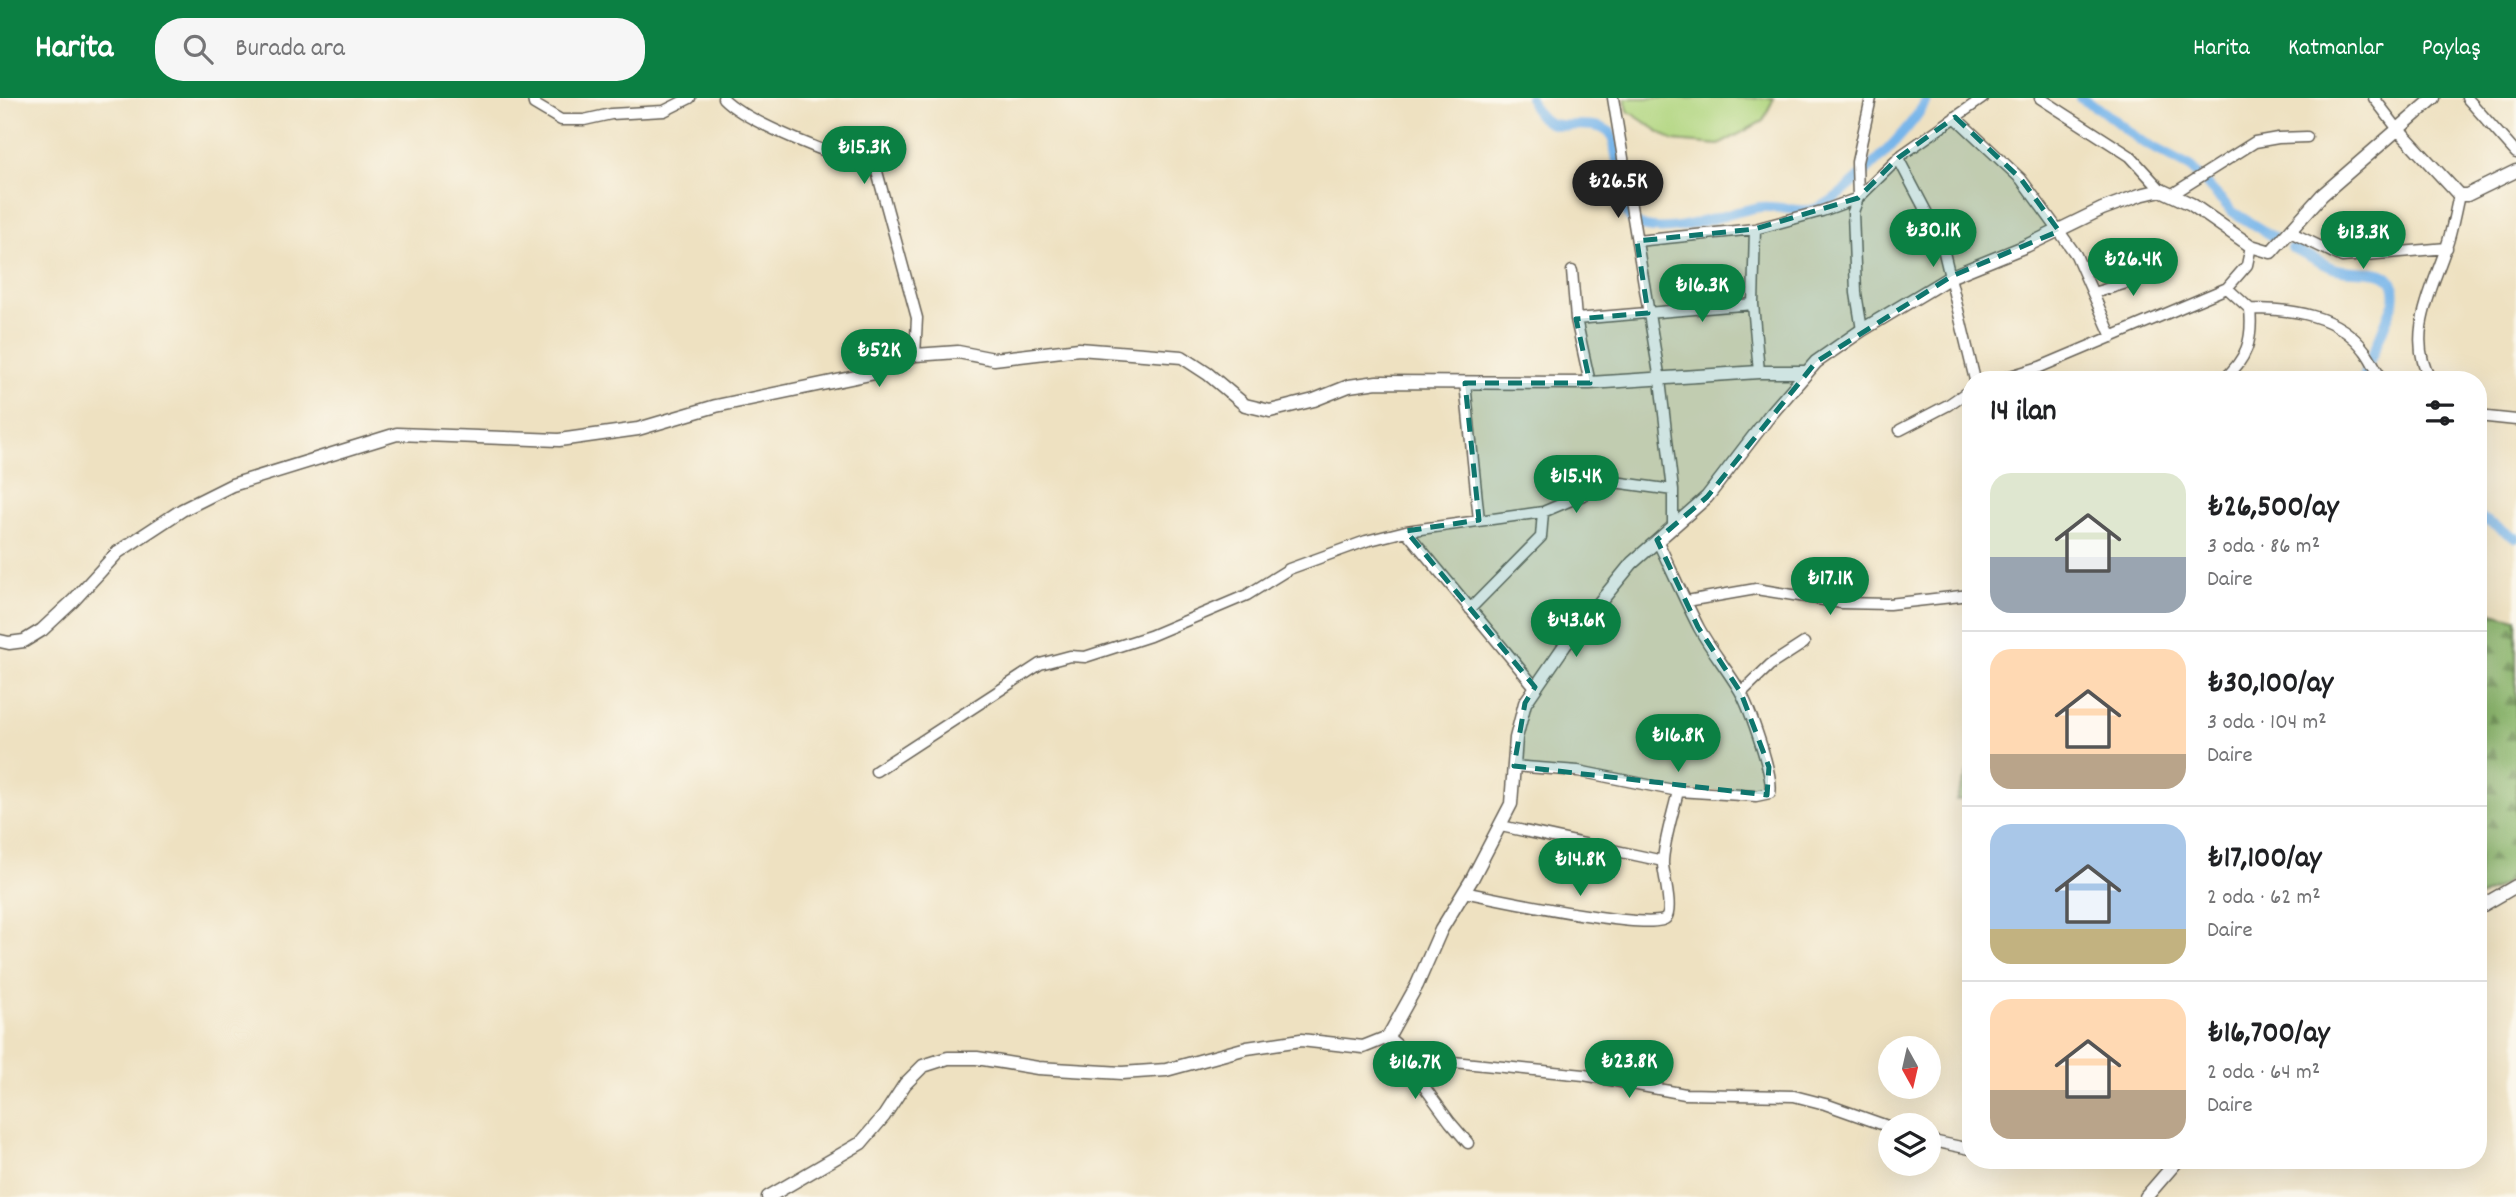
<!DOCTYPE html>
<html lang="tr">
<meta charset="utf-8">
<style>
:root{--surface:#fff;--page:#f6f6f6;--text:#202124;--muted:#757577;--line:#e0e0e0;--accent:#0b8043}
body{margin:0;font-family:Dekko,sans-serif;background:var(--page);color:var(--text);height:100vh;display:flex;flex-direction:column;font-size:26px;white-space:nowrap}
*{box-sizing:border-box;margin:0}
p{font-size:23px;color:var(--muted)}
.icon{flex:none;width:38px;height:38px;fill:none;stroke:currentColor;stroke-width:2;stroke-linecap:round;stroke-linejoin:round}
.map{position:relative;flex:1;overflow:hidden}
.drawer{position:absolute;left:1962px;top:273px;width:525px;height:798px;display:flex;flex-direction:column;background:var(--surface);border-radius:28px;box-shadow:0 7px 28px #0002}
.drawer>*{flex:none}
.needle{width:46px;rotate:172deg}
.fabs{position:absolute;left:1878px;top:938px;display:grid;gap:14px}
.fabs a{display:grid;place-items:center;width:63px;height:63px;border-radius:50%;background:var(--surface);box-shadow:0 7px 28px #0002;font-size:35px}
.price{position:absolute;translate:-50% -60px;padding:0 16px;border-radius:24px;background:var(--accent);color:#fff;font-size:23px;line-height:46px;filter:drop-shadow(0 2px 4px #0008)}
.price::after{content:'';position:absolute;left:50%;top:42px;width:21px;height:16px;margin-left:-10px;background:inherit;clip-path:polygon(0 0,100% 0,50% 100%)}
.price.on{background:#222;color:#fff}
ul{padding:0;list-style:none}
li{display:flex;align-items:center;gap:21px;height:175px;padding:0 28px}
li+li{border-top:2px solid var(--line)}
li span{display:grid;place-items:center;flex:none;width:196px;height:140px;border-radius:21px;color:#555}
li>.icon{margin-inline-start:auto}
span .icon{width:84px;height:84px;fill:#fffc;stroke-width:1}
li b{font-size:30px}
h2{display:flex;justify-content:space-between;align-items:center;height:84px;padding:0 28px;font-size:30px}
header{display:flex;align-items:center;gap:42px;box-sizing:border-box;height:98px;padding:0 35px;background:var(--accent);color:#fff}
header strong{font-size:33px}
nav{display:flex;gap:38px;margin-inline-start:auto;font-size:24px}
.search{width:490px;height:63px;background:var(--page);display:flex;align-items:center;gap:18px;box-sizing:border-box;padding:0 24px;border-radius:28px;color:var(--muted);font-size:26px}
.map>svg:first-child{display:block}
.grass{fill:#b0d57f;stroke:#66784e;stroke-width:2}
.forest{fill:url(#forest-firs);stroke:#546945;stroke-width:2}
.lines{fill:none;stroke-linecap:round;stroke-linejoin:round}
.canal{stroke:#77b5ea;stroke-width:10}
.minor-casing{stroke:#666156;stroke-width:13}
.tertiary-casing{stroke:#666156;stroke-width:15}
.minor{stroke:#fff;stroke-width:10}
.tertiary{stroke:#fff;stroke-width:12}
.marked{fill:#0f766e;fill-opacity:0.2;stroke:#0f766e;stroke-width:5;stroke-dasharray:14 9;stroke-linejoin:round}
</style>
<header>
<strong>Harita</strong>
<div class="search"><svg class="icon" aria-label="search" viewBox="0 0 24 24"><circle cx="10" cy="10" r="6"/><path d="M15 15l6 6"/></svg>Burada ara</div>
<nav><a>Harita</a><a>Katmanlar</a><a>Paylaş</a></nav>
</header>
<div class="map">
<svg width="2516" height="1099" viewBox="0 0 2516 1099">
<defs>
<pattern id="forest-firs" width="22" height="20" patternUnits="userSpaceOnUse" patternTransform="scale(1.75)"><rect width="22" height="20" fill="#8cb66e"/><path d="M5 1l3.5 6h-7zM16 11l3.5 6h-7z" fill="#72935a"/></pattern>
</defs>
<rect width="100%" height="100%" fill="#fbf7ec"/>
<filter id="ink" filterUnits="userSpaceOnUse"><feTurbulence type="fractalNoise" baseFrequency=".0143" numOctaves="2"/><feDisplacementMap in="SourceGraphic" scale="14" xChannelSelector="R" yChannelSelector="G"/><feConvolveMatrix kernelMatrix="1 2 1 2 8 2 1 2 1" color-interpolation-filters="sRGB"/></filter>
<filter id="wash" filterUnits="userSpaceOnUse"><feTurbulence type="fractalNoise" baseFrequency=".00686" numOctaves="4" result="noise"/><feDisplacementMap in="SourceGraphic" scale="28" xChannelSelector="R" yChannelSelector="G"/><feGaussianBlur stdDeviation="1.57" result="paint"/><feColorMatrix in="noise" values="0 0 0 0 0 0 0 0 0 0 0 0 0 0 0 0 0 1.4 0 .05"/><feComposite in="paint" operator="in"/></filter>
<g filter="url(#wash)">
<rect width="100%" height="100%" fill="#eee1c1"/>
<path class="grass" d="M1625 0H1774L1763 23 1719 47 1673 43 1628 13Z"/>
<path class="forest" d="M2478 509 2482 512 2516 521V779L2478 800Z
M1970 668V702H1956Z"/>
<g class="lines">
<path class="canal" d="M1530 0C1545 47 1581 15 1610 34 1621 56 1616 107 1632 122 1658 146 1730 112 1761 109 1781 107 1801 117 1820 109 1845 99 1918 25 1927 0
M2080 0 2104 14 2141 43 2190 69 2233 114 2273 139
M2292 150C2306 156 2319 164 2333 170 2358 179 2400 161 2394 204L2362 282
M2478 418 2516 440"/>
</g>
</g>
<g filter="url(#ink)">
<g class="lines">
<defs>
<path id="minor" d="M533 0 534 6 561 22H584L611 16 664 13 690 0
M723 0C748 26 840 60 876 70L917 220 915 257
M1613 0 1660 282 1673 392V427
M2040 0 2130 58 2161 92
M2374 0 2397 30
M2467 0 2516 55
M1955 19 2021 81 2059 133 2076 157 2112 239
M1898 60 1941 142 1975 282
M2171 97 2255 44 2278 40 2307 39
M2290 134 2342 159 2447 150
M1637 143 1755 131
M1572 173 1576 221 1590 285
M2227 190 2250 211C2292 211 2338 216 2365 253 2372 262 2376 273 2383 282
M2093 195 2130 184 2129 168
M1576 221 1753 206
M1862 232 1856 195 1853 114 1858 100 1857 64 1871 0
M1759 274 1753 206 1755 131 1822 113 1858 100 1903 56 1983 0
M1997 282 2040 269 2227 190 2247 167 2251 148
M2223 282C2247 261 2253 242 2250 211
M2431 282C2405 239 2432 192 2446 150 2452 133 2455 114 2459 97
M1465 285 1479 422
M2478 318 2516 322
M1900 332 1948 307 1970 292
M1406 433 1535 589
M1687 503 1756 491 1842 505 1889 506 1970 497
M1470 511 1541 439 1543 414
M1741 595 1770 567 1804 545
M1514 668 1578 673 1678 693 1756 698 1770 695C1775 680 1749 609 1740 593 1727 571 1711 552 1699 530 1684 501 1671 471 1657 442
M876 673 1040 566 1070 558 1085 559 1150 538 1247 497 1289 471 1366 443 1406 433 1543 414 1614 384 1673 392
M1501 728 1663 763
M1464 794C1489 799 1655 835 1666 820 1673 812 1664 778 1663 767 1662 749 1674 712 1678 693
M1388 939 1413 960 1584 977 1685 996 1794 998 1825 1006 1890 1029
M1398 953 1450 1024 1468 1045
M1928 1042 1970 1051"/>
<path id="tertiary" d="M2397 30 2459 97H2467L2516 73
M0 543 9 545 24 543 42 532 73 503 118 454 182 412 232 387 397 336 559 342 638 331 716 308 875 275 915 257 958 254 994 261 1079 251 1182 259 1208 276 1245 307 1270 313 1314 302 1349 288 1377 284 1590 285 1759 274H1807
M2478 810 2516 788
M768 1099 861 1045 884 1018 905 986 923 968 948 960H977L1038 970 1122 975 1166 972 1247 950 1301 942 1363 949 1388 939 1417 887 1441 832 1472 781 1511 706 1516 640 1525 605 1565 547 1632 465 1707 399 1770 317 1816 264 1862 232 1952 178 2026 148 2102 111 2140 97 2161 92 2191 106 2251 148 2271 154 2322 97 2434 0
M2146 1099 2178 1062"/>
</defs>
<use href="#minor" class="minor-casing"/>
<use href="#tertiary" class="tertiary-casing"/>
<use href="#minor" class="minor"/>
<use href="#tertiary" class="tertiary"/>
</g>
</g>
<path class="marked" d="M1955 19 2021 81 2059 133 1952 178 1816 264 1707 399 1657 442 1698 529 1741 595 1769 669 1767 697 1514 668 1525 605 1535 589 1406 433 1479 422 1465 285H1590L1576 221 1648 215 1637 143 1755 131 1858 100 1898 60Z"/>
</svg>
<div class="fabs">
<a><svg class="needle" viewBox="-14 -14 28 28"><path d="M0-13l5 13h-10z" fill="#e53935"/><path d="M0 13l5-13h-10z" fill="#757577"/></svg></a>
<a><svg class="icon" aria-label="layers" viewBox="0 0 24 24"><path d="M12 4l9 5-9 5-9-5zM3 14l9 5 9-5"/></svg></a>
</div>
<b class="price" style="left:864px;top:88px">₺15.3K</b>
<b class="price on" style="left:1618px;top:122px">₺26.5K</b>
<b class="price" style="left:1933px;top:171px">₺30.1K</b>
<b class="price" style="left:2363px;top:173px">₺13.3K</b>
<b class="price" style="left:2133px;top:200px">₺26.4K</b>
<b class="price" style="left:1702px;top:226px">₺16.3K</b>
<b class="price" style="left:879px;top:291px">₺52K</b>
<b class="price" style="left:1576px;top:417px">₺15.4K</b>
<b class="price" style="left:1830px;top:519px">₺17.1K</b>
<b class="price" style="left:1576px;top:561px">₺43.6K</b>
<b class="price" style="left:1678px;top:676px">₺16.8K</b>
<b class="price" style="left:1580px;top:800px">₺14.8K</b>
<b class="price" style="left:1629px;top:1002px">₺23.8K</b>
<b class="price" style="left:1415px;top:1003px">₺16.7K</b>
<section class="drawer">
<h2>14 ilan<svg class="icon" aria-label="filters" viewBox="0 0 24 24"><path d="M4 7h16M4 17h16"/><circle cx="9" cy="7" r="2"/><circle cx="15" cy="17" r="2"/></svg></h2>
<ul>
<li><span style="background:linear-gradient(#dfe7d0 60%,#9aa5b1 0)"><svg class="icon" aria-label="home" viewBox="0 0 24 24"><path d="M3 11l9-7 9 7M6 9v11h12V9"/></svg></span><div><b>₺26,500/ay</b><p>3 oda · 86 m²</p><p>Daire</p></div></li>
<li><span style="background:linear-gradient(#ffd9b3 75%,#b9a48a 0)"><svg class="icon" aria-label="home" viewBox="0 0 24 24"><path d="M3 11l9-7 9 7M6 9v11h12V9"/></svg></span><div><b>₺30,100/ay</b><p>3 oda · 104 m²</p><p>Daire</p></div></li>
<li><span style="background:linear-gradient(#a9c7e8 75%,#c2b280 0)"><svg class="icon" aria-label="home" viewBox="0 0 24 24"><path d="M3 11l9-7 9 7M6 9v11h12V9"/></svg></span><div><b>₺17,100/ay</b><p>2 oda · 62 m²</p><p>Daire</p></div></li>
<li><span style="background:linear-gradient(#ffd9b3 65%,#b9a48a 0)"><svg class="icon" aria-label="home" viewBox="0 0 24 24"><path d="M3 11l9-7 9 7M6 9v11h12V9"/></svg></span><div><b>₺16,700/ay</b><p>2 oda · 64 m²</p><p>Daire</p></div></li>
</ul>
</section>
</div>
